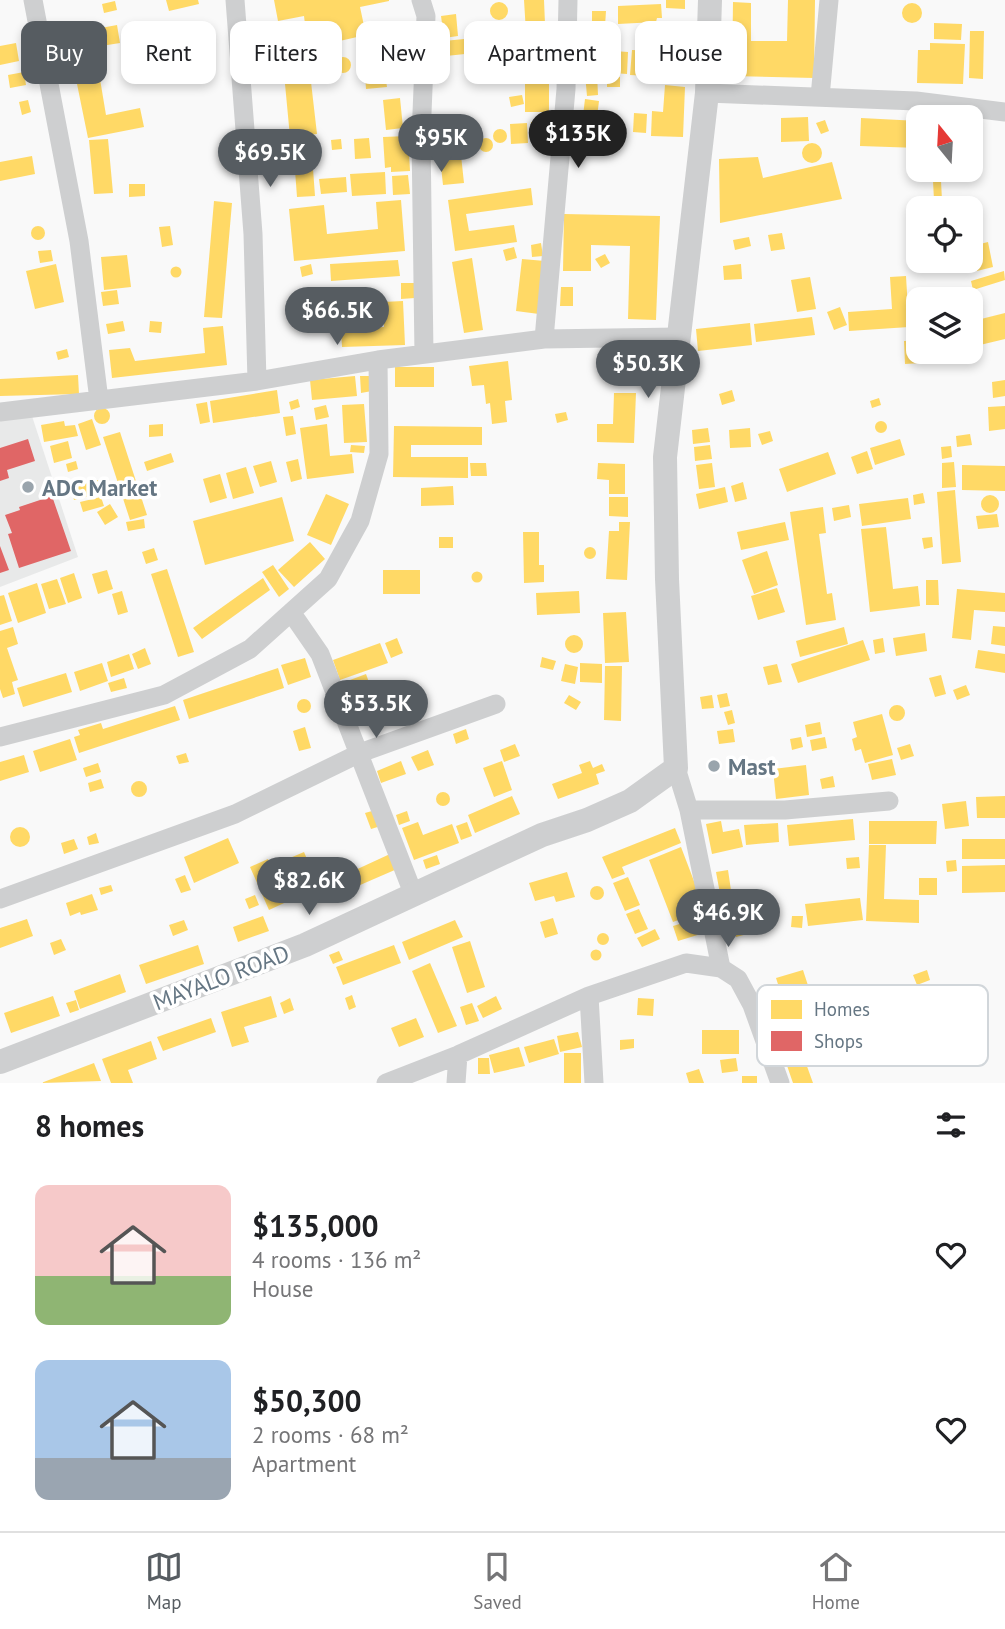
<!DOCTYPE html>
<meta charset="utf-8">
<style>
:root{--surface:#fff;--page:#f6f6f6;--text:#202124;--muted:#757577;--line:#e0e0e0;--accent:#565c61}
body{margin:0;font-family:"PT Sans",sans-serif;background:var(--page);color:var(--text);height:100vh;display:flex;flex-direction:column;font-size:26px;white-space:nowrap}
*{box-sizing:border-box;margin:0}
p{font-size:23px;color:var(--muted)}
.icon{flex:none;width:38px;height:38px;fill:none;stroke:currentColor;stroke-width:2;stroke-linecap:round;stroke-linejoin:round}
.map{position:relative;height:1083px;overflow:hidden}
.panel{display:flex;flex-direction:column;background:var(--surface);flex:1}
.panel>*{flex:none}
.top-card{position:absolute;left:21px;top:21px;width:964px;height:63px;display:flex;gap:14px}
.needle{width:46px;rotate:342deg}
.buttons{position:absolute;left:906px;top:105px;display:grid;gap:14px}
.buttons a{display:grid;place-items:center;width:77px;height:77px;border-radius:14px;background:var(--surface);box-shadow:0 4px 10px #0003;font-size:35px}
.price{position:absolute;translate:-50% -60px;padding:0 16px;border-radius:24px;background:var(--accent);color:#fff;font-size:23px;line-height:46px;filter:drop-shadow(0 2px 4px #0008)}
.price::after{content:'';position:absolute;left:50%;top:42px;width:21px;height:16px;margin-left:-10px;background:inherit;clip-path:polygon(0 0,100% 0,50% 100%)}
.price.current{background:#222;color:#fff}
ul{padding:0;list-style:none}
li{display:flex;align-items:center;gap:21px;height:175px;padding:0 35px}
li span{display:grid;place-items:center;flex:none;width:196px;height:140px;border-radius:14px;color:#555}
li>.icon{margin-inline-start:auto}
span .icon{width:84px;height:84px;fill:#fffc;stroke-width:1}
li b{font-size:30px}
h2{display:flex;justify-content:space-between;align-items:center;height:84px;padding:0 35px;font-size:30px}
.chip{padding:0 24px;border-radius:14px;background:var(--surface);box-shadow:0 4px 10px #0003;font-size:24px;line-height:63px}
.chip.current{background:var(--accent);color:#fff}
.tabs{display:flex;justify-content:space-around;align-items:center;height:98px;border-top:2px solid var(--line);background:var(--surface);font-size:19px;color:var(--muted)}
.tabs a{display:grid;justify-items:center;gap:4px}
.tabs .current{color:var(--accent)}
.map>svg:first-child{display:block}
.built{fill:#e8e9e9}
.homes{fill:#ffd966}
.shops{fill:#e06666}
.lines{fill:none;stroke-linecap:round;stroke-linejoin:round}
.minor{stroke:#cecfd0;stroke-width:19}
.tertiary{stroke:#cecfd0;stroke-width:24}
.poi-dot{fill:#99a4ac;stroke:#fff;stroke-width:2.5}
.labels{text-anchor:middle;dominant-baseline:central;stroke-width:7;stroke-linejoin:round;paint-order:stroke}
.poi-label{font-size:23px;font-weight:bold;fill:#657683;stroke:#fff;text-anchor:start}
.street-label{font-size:23px;fill:#657683;stroke:#fff}
.key{fill:#fff;stroke:#d1d6da;stroke-width:2}
.key-label{font-size:19px;fill:#657683}
</style>
<div class="map">
<svg width="1005" height="1083" viewBox="0 0 1005 1083">
<rect width="100%" height="100%" fill="#f9f9f9"/>
<path class="built" d="M31 413 78 557 0 587V417Z"/>
<path class="homes" d="M166 0H198L199 4 169 11Z
M274 0H389V1L360 7 366 35 313 47 309 23 305 24 304 16 278 21Z
M524 0H544L546 48 527 49Z
M666 0H685V9L666 8Z
M788 0H815L814 78 732 76 733 2 751 3V41H787Z
M115 1 117 10 104 13 102 4Z
M490 11a9 9 0 1 1 18 0a9 9 0 1 1-18 0Z
M902 13a10 10 0 1 1 20 0a10 10 0 1 1-20 0Z
M661 4 662 18H657L656 22 618 24V6Z
M592 11H606L605 26H592Z
M456 14 458 36 444 38 441 16Z
M934 23 962 24 961 40 934 39Z
M483 24 492 35 479 45 470 34Z
M117 25 120 43 95 47 96 57 79 60 74 33Z
M661 27 691 29 688 78 630 75 632 50 660 51Z
M970 31H984L983 79 969 78Z
M519 37 521 48 506 51 503 40Z
M591 38H610V70L591 71Z
M464 39 465 54 446 56 444 41Z
M16 43 19 61 0 65V46Z
M930 43 965 44 963 84 917 83 918 50H930Z
M206 47 211 68 191 73 186 52Z
M614 51 628 52 627 74 613 73Z
M549 57V112H525V58Z
M335 65a8 8 0 1 1 16 0a8 8 0 1 1-16 0Z
M310 59V77L290 78V60Z
M24 72 26 85 10 88 8 75Z
M400 72 401 82 392 83 391 73Z
M597 73 598 95 587 96 585 74Z
M385 74 387 87 366 89 365 75Z
M607 76 620 77V87H607Z
M100 79 106 115 140 108 144 127 88 138 77 84Z
M311 82 317 134 290 137 285 84Z
M665 85 685 87 683 137 651 136 652 111 663 112Z
M522 95 524 104 511 107 509 97Z
M400 98 403 128 386 130 383 100Z
M585 99 599 101 595 133 581 132Z
M28 100 31 112 22 115 19 102Z
M634 113 647 114 646 133 633 132Z
M808 117 809 141 781 142V118Z
M861 118 919 121V148L860 146Z
M825 120 829 131 821 134 816 123Z
M549 121 550 139 531 140V122Z
M527 123 528 143 511 144 510 124Z
M493 136a7 7 0 1 1 14 0a7 7 0 1 1-14 0Z
M408 136 410 171 391 172V167L385 168 383 137Z
M369 138 371 158 355 159 354 139Z
M479 145a7 7 0 1 1 14 0a7 7 0 1 1-14 0Z
M108 139 113 193 94 194 89 140Z
M341 139 342 149 332 150 331 140Z
M304 142 305 153 291 154 290 143Z
M802 153a10 10 0 1 1 20 0a10 10 0 1 1-20 0Z
M460 146 464 183 443 185 439 148Z
M312 155 315 196 297 197 294 157Z
M32 156 35 174 0 181V162Z
M758 157 763 178 832 162 842 199 720 223 719 159Z
M385 172 386 194 352 196 350 174Z
M408 175 410 194 393 195 392 176Z
M346 177 347 192 321 194 319 179Z
M933 181H941L942 200H934Z
M129 184H145V196L129 197Z
M531 188 533 205 466 214 469 231 514 225 517 242 455 251 448 200Z
M401 200 405 251 294 261 289 209 324 205 327 234 378 229 376 202Z
M214 201 232 203 222 318 204 317Z
M564 214 660 216 656 320 628 319 630 246 591 245V271H563Z
M31 233a7 7 0 1 1 14 0a7 7 0 1 1-14 0Z
M170 226 173 245 162 247 159 227Z
M782 233 785 249 771 251 768 235Z
M749 237 751 246 735 250 733 240Z
M988 242 993 267 977 271 972 246Z
M541 243 543 256 532 257 531 245Z
M514 247 517 258 506 261 503 250Z
M51 250 53 261 40 263 38 251Z
M605 254 610 263 601 268 595 259Z
M127 255 131 287 104 290 101 257Z
M472 258 483 330 464 333 452 262Z
M522 259 545 261 539 314 516 311Z
M398 260 400 276 331 281 330 264Z
M933 261H952L954 269 935 272Z
M56 264 64 302 35 309 26 271Z
M311 264 313 274 302 277 300 267Z
M741 264 742 279 724 280 723 266Z
M170.5 272a5.5 5.5 0 1 1 11 0a5.5 5.5 0 1 1-11 0Z
M1004 271 1005 280 973 290 971 281Z
M906 276 909 327 849 331 848 312 892 309 890 277Z
M810 277 816 309 797 312 791 280Z
M401 283H415V298L401 299Z
M561 287H573V306H560Z
M117 290 119 304 103 306 101 292Z
M403 301 405 345 342 347 341 329 384 327 383 302Z
M840 307 847 325 834 330 827 312Z
M1005 313V339L980 345 973 321Z
M812 317 815 335 756 342 754 324Z
M123 321 125 331 108 334 106 324Z
M150 321 162 322 161 333 149 332Z
M750 323 752 345 698 351 696 329Z
M223 326 227 365 112 378 109 350 130 348 135 361 205 353 203 328Z
M919 340V352H937L938 362 905 364 904 341Z
M67 349 69 357 58 360 56 352Z
M508 361 512 400 505 401 507 422 492 424 490 403 486 404 484 385 472 386 469 366Z
M395 367H434V387H395Z
M78 375 79 394 0 396V379Z
M355 376 357 396 312 400 310 380Z
M360 376H371L372 391 361 393Z
M1005 380V396L993 398 992 382Z
M277 390 280 413 213 423 210 401Z
M732 390 735 401 722 405 719 394Z
M614 393H636L634 443 597 442V424H613Z
M879 398 881 405 872 408 870 401Z
M298 399 300 407 291 410 289 402Z
M207 402 210 422 200 424 196 404Z
M364 404 367 442 344 443 342 405Z
M326 405 329 417 316 420 314 408Z
M1005 406V429L989 431 988 407Z
M94 416a8 8 0 1 1 16 0a8 8 0 1 1-16 0Z
M566 412 568 420 557 423 555 414Z
M293 416 296 434 286 436 283 417Z
M92 419 101 445 86 450 78 424Z
M875 427a6 6 0 1 1 12 0a6 6 0 1 1-12 0Z
M64 421 65 426 75 425 78 436 44 442 41 425Z
M163 424V436L149 437V425Z
M327 424 330 456 352 454 354 473 307 479 300 428Z
M394 426 482 427V445H411V457H468V478L393 477Z
M708 428 710 442 693 444 692 430Z
M750 428 751 447 730 448 729 430Z
M770 431 773 441 762 445 758 434Z
M120 432 147 515 130 520 103 437Z
M970 434 972 445 957 447 956 436Z
M900 439 905 455 875 465 870 448Z
M68 441 72 458 54 463 50 446Z
M351 445 365 446 364 453 350 452Z
M710 445 712 459 695 461 694 447Z
M951 446 952 457 942 459 941 447Z
M867 451 873 469 857 474 851 457Z
M828 452 836 474 787 492 779 469Z
M171 453 174 462 147 471 144 462Z
M298 459 302 479 291 482 286 462Z
M76 461 78 469 68 472 66 464Z
M271 461 277 482 260 487 253 466Z
M954 462 956 487 942 488V463Z
M470 463H486L487 476H471Z
M598 463 625 464V494H609V480L597 479Z
M712 463 715 487 699 489 696 465Z
M962 465 1005 466V491L962 490Z
M246 467 254 493 233 499 226 473Z
M220 474 227 498 210 503 203 479Z
M98 480 101 493 74 500 71 488Z
M743 482 747 499 735 502 731 486Z
M453 486 454 505 421 506V488Z
M725 487 728 502 699 509 696 494Z
M955 490 961 562 942 564 937 492Z
M923 493 925 503 914 505 913 495Z
M326 494 349 504 331 545 307 535Z
M981 504a9 9 0 1 1 18 0a9 9 0 1 1-18 0Z
M101 497 104 506 83 512 80 502Z
M282 497 294 541 205 565 193 521Z
M609 497H628V517L609 516Z
M908 498 911 519 862 526 859 504Z
M110 504 118 517 105 525 97 512Z
M849 505 851 517 834 521 832 508Z
M823 507 826 533 819 534 827 594 832 593 836 620 806 625 790 512Z
M997 514 999 527 978 529 976 516Z
M144 519 145 528 128 531 126 522Z
M619 522H630L627 580 606 579 609 531H619Z
M785 522 789 540 741 550 737 532Z
M886 527 893 589 918 586 920 606 870 612 861 529Z
M523 532H539V565H544V582L524 583Z
M439 537H453V548H439Z
M932 537 933 547 924 549 922 538Z
M310 542 325 559 294 587 278 570Z
M584 553a6 6 0 1 1 12 0a6 6 0 1 1-12 0Z
M154 548 158 560 146 564 142 552Z
M767 551 778 585 754 594 742 560Z
M273 565 289 589 279 597 262 572Z
M167 569 194 652 178 657 151 574Z
M107 570 113 589 98 594 92 574Z
M383 570H420V594H383Z
M471.5 577a5.5 5.5 0 1 1 11 0a5.5 5.5 0 1 1-11 0Z
M74 573 82 598 68 603 60 578Z
M263 578 270 590 202 639 193 628Z
M57 579 66 604 49 609 41 584Z
M926 580H938L939 605H926Z
M37 583 46 613 18 623 8 593Z
M777 588 785 612 758 620 751 596Z
M957 589 1005 593V612L974 610 971 640 952 638Z
M122 591 128 612 118 615 112 594Z
M579 591 580 613 537 615 536 593Z
M4 595 12 621 0 625V596Z
M626 612 629 662 605 663 603 613Z
M993 626 1005 627V646L991 644Z
M13 627 18 644 7 648 18 680 12 682 15 694 3 698 0 689V631Z
M844 627 848 644 800 657 796 641Z
M925 633 927 651 896 656 893 638Z
M565 644a9 9 0 1 1 18 0a9 9 0 1 1-18 0Z
M397 638 403 653 391 658 385 643Z
M883 638 885 652 875 654 873 640Z
M863 640 870 660 798 683 791 664Z
M380 643 388 663 340 680 333 660Z
M145 648 151 664 138 669 132 654Z
M978 650 1005 654V673L975 668Z
M129 654 134 669 111 677 107 662Z
M542 657 556 661 553 670 540 667Z
M305 658 311 677 288 685 281 665Z
M102 663 108 681 80 691 74 672Z
M580 663 602 664V683L580 682Z
M565 664 578 667 575 684 561 681Z
M777 664 782 682 768 685 763 667Z
M605 666H622L621 721 604 720Z
M278 668 284 688 189 719 183 700Z
M66 673 72 692 23 707 17 688Z
M366 674 380 713 356 722 342 683Z
M941 675 946 694 935 697 929 678Z
M124 678 127 688 111 692 108 683Z
M966 685 970 695 957 700 953 690Z
M727 693 730 706 720 708 717 695Z
M569 695 581 702 576 710 564 703Z
M712 695 714 708 702 709 700 697Z
M392 697 396 709 387 712 382 701Z
M297 706a7 7 0 1 1 14 0a7 7 0 1 1-14 0Z
M889 713a8 8 0 1 1 16 0a8 8 0 1 1-16 0Z
M175 706 180 720 79 753 74 737 80 735 78 730 101 723 103 729Z
M732 710 735 723 728 725 724 712Z
M882 714 893 755 865 763 861 749 855 751 852 739 857 737 853 722Z
M820 722 822 734 807 737 805 725Z
M305 727 311 748 299 751 293 731Z
M466 729 469 739 456 744 453 734Z
M733 729 735 742 719 744 717 731Z
M801 737 803 747 792 750 790 739Z
M825 737 827 748 812 751 810 740Z
M70 739 77 760 40 772 33 751Z
M515 744 520 756 504 762 500 750Z
M910 744 914 756 901 760 897 748Z
M428 750 434 765 418 771 411 757Z
M186 753 189 762 179 764 176 756Z
M24 755 29 772 0 781V762Z
M892 759 896 775 872 780 868 764Z
M401 761 406 774 381 783 377 771Z
M502 761 512 790 494 797 483 768Z
M590 761 593 768 602 764 605 771 596 774 599 784 558 799 552 784 582 773 579 765Z
M98 763 101 772 86 777 83 768Z
M806 765 809 795 776 799 773 769Z
M833 776 835 787 822 789 820 779Z
M101 779 104 788 90 792 88 783Z
M131 789a8 8 0 1 1 16 0a8 8 0 1 1-16 0Z
M436 799a7 7 0 1 1 14 0a7 7 0 1 1-14 0Z
M512 796 520 814 475 833 468 815Z
M1005 796V818H977L976 797Z
M966 801 969 826 945 829 942 804Z
M379 809 384 825 371 829 365 813Z
M407 811 410 821 399 825 396 815Z
M853 819 855 840 789 846 787 825Z
M721 821 723 832 739 829 743 847 712 854 706 824Z
M869 821H937L936 844H869Z
M418 822 423 835 452 824 459 843 414 860 402 828Z
M467 822 472 836 461 840 456 826Z
M778 823 779 842 746 845 744 825Z
M10 837a10 10 0 1 1 20 0a10 10 0 1 1-20 0Z
M675 828 681 843 622 867 625 874 612 879 602 857Z
M96 833 99 843 89 845 87 837Z
M228 838 239 863 194 883 184 857Z
M74 839 78 849 64 854 61 843Z
M962 839H1005V859H962Z
M869 845H886L884 899 919 900V923L866 921Z
M681 847 705 910 673 922 649 860Z
M304 852 319 887 269 910 250 867 268 859 271 866Z
M390 854 397 869 344 892 338 878Z
M437 855 440 864 426 869 423 860Z
M859 857 860 868 847 869 846 858Z
M956 860 957 871 947 872 946 861Z
M1005 865V892L962 893V866Z
M728 870 732 897 721 899 716 872Z
M567 872 575 897 556 902 554 896 535 901 529 883Z
M185 875 191 890 181 893 175 879Z
M628 877 640 905 625 911 613 883Z
M919 878H937V895H919Z
M111 885 113 891 101 895 99 888Z
M590 893a7 7 0 1 1 14 0a7 7 0 1 1-14 0Z
M92 894 98 910 81 915 80 912 70 916 66 903Z
M255 895 259 905 249 909 245 899Z
M860 898 863 920 808 926 805 904Z
M740 899 745 917 762 913 766 929 736 937 727 903Z
M639 909 648 929 635 934 626 914Z
M263 916 269 931 238 942 233 927Z
M792 916H803L802 928 791 927Z
M553 918 558 934 545 938 540 922Z
M699 918 704 933 678 941 673 926Z
M27 919 33 936 0 948V928Z
M184 920 188 930 173 936 169 925Z
M455 920 463 937 409 960 402 942Z
M655 929 660 939 642 947 637 938Z
M597 939a6 6 0 1 1 12 0a6 6 0 1 1-12 0Z
M61 939 66 950 54 955 50 943Z
M470 941 485 987 467 993 452 947Z
M198 945 204 964 146 984 139 965Z
M394 945 401 963 343 985 336 967Z
M590.5 955a5.5 5.5 0 1 1 11 0a5.5 5.5 0 1 1-11 0Z
M339 951 343 960 333 964 329 955Z
M430 963 457 1026 438 1033 412 971Z
M803 970 814 1004 787 1012 776 978Z
M927 970 930 980 917 985 913 975Z
M120 974 126 992 80 1009 74 991Z
M352 995 356 1007 349 1010 345 998Z
M53 996 60 1016 11 1033 4 1013Z
M271 996 277 1017 244 1027 249 1042 232 1047 221 1012Z
M496 996 502 1009 483 1018 477 1006Z
M290 998 294 1010 284 1014 280 1003Z
M638 998 654 999 653 1016 637 1015Z
M76 1000 79 1010 70 1013 66 1003Z
M472 1003 479 1021 466 1025 460 1007Z
M211 1018 216 1032 163 1051 157 1037Z
M416 1018 424 1037 399 1047 391 1028Z
M790 1019 813 1083H793L773 1025Z
M702 1030H739V1054H702Z
M578 1032 582 1047 560 1052 557 1036Z
M554 1039 559 1054 529 1063 524 1047Z
M634 1039V1048L620 1050V1040Z
M151 1041 157 1059 128 1070 133 1083H111L102 1059Z
M519 1047 525 1066 494 1073 489 1055Z
M564 1053H581V1083H564Z
M478 1058H489L490 1074H478Z
M736 1058 738 1071 722 1073 720 1060Z
M94 1063 101 1081 41 1083Z
M699 1069 704 1083H689L686 1073Z
M742 1076H757V1083H742Z"/>
<path class="shops" d="M28 439 35 461 7 470 9 478 0 481V448Z
M52 496 71 551 19 568 8 534 12 533 5 515 20 510 19 507Z
M0 546 9 570 0 573Z"/>
<g class="lines">
<path class="minor" d="M33 0 79 241 99 400
M235 0 253 234 257 381
M421 0 426 16 421 137 424 354
M707 93 916 101 1005 112
M820 97 829 0
M544 339 566 89 568 0
M0 412 257 381 378 360 544 339 678 337
M291 612 320 654 413 893
M0 737 164 695 250 649 328 579 360 521 379 454 378 360
M676 768 689 810 721 968
M689 810H785L889 801
M0 899 235 814 360 753 496 704
M589 996 594 1083
M386 1083 458 1055 589 996 686 963 721 968 738 979 752 1005 780 1083
M456 1083 458 1055"/>
<path class="tertiary" d="M0 1062 305 945 542 835 587 820 630 801 676 768 667 579 665 457 707 93 710 0"/>
</g>
<g class="poi-dot">
<circle cx="28" cy="487" r="7"/>
<circle cx="714" cy="766" r="7"/>
</g>
<g class="labels">
<g class="poi-label">
<text x="42" y="487">ADC Market</text>
<text x="728" y="766">Mast</text>
</g>
<g class="street-label">
<text transform="translate(221 977) rotate(-21)">MAYALO ROAD</text>
</g>
</g>
<rect x="757" y="985" width="231" height="81" rx="10" class="key"/>
<rect x="771" y="1000" width="31" height="19" fill="#ffd966"/>
<rect x="771" y="1031" width="31" height="20" fill="#e06666"/>
<g class="key-label">
<text x="814" y="1016">Homes</text>
<text x="814" y="1048">Shops</text>
</g>
</svg>
<div class="buttons">
<a><svg class="needle" viewBox="-14 -14 28 28"><path d="M0-13l5 13h-10z" fill="#e53935"/><path d="M0 13l5-13h-10z" fill="#757577"/></svg></a>
<a><svg class="icon" aria-label="locate" viewBox="0 0 24 24"><circle cx="12" cy="12" r="6"/><path d="M12 2v4M12 18v4M2 12h4M18 12h4"/></svg></a>
<a><svg class="icon" aria-label="layers" viewBox="0 0 24 24"><path d="M12 4l9 5-9 5-9-5zM3 14l9 5 9-5"/></svg></a>
</div>
<b class="price current" style="left:578px;top:170px">$135K</b>
<b class="price" style="left:441px;top:174px">$95K</b>
<b class="price" style="left:270px;top:189px">$69.5K</b>
<b class="price" style="left:337px;top:347px">$66.5K</b>
<b class="price" style="left:648px;top:400px">$50.3K</b>
<b class="price" style="left:376px;top:740px">$53.5K</b>
<b class="price" style="left:309px;top:917px">$82.6K</b>
<b class="price" style="left:728px;top:949px">$46.9K</b>
<div class="top-card">
<a class="chip current">Buy</a>
<a class="chip">Rent</a>
<a class="chip">Filters</a>
<a class="chip">New</a>
<a class="chip">Apartment</a>
<a class="chip">House</a>
</div>
</div>
<section class="panel">
<h2>8 homes<svg class="icon" aria-label="filters" viewBox="0 0 24 24"><path d="M4 7h16M4 17h16"/><circle cx="9" cy="7" r="2"/><circle cx="15" cy="17" r="2"/></svg></h2>
<ul>
<li><span style="background:linear-gradient(#f6c9c9 65%,#8fb573 0)"><svg class="icon" aria-label="home" viewBox="0 0 24 24"><path d="M3 11l9-7 9 7M6 9v11h12V9"/></svg></span><div><b>$135,000</b><p>4 rooms · 136 m²</p><p>House</p></div><svg class="icon" aria-label="heart" viewBox="0 0 24 24"><path d="M12 20l-8-8c-3-5 5-10 8-4 3-6 11-1 8 4z"/></svg></li>
<li><span style="background:linear-gradient(#a9c7e8 70%,#9aa5b1 0)"><svg class="icon" aria-label="home" viewBox="0 0 24 24"><path d="M3 11l9-7 9 7M6 9v11h12V9"/></svg></span><div><b>$50,300</b><p>2 rooms · 68 m²</p><p>Apartment</p></div><svg class="icon" aria-label="heart" viewBox="0 0 24 24"><path d="M12 20l-8-8c-3-5 5-10 8-4 3-6 11-1 8 4z"/></svg></li>
</ul>
</section>
<nav class="tabs">
<a class="current"><svg class="icon" aria-label="map" viewBox="0 0 24 24"><path d="M3 6l6-2 6 2 6-2v14l-6 2-6-2-6 2zM9 4v14M15 6v14"/></svg>Map</a>
<a><svg class="icon" aria-label="saved" viewBox="0 0 24 24"><path d="M7 4h10v16l-5-4-5 4z"/></svg>Saved</a>
<a><svg class="icon" aria-label="home" viewBox="0 0 24 24"><path d="M3 11l9-7 9 7M6 9v11h12V9"/></svg>Home</a>
</nav>
